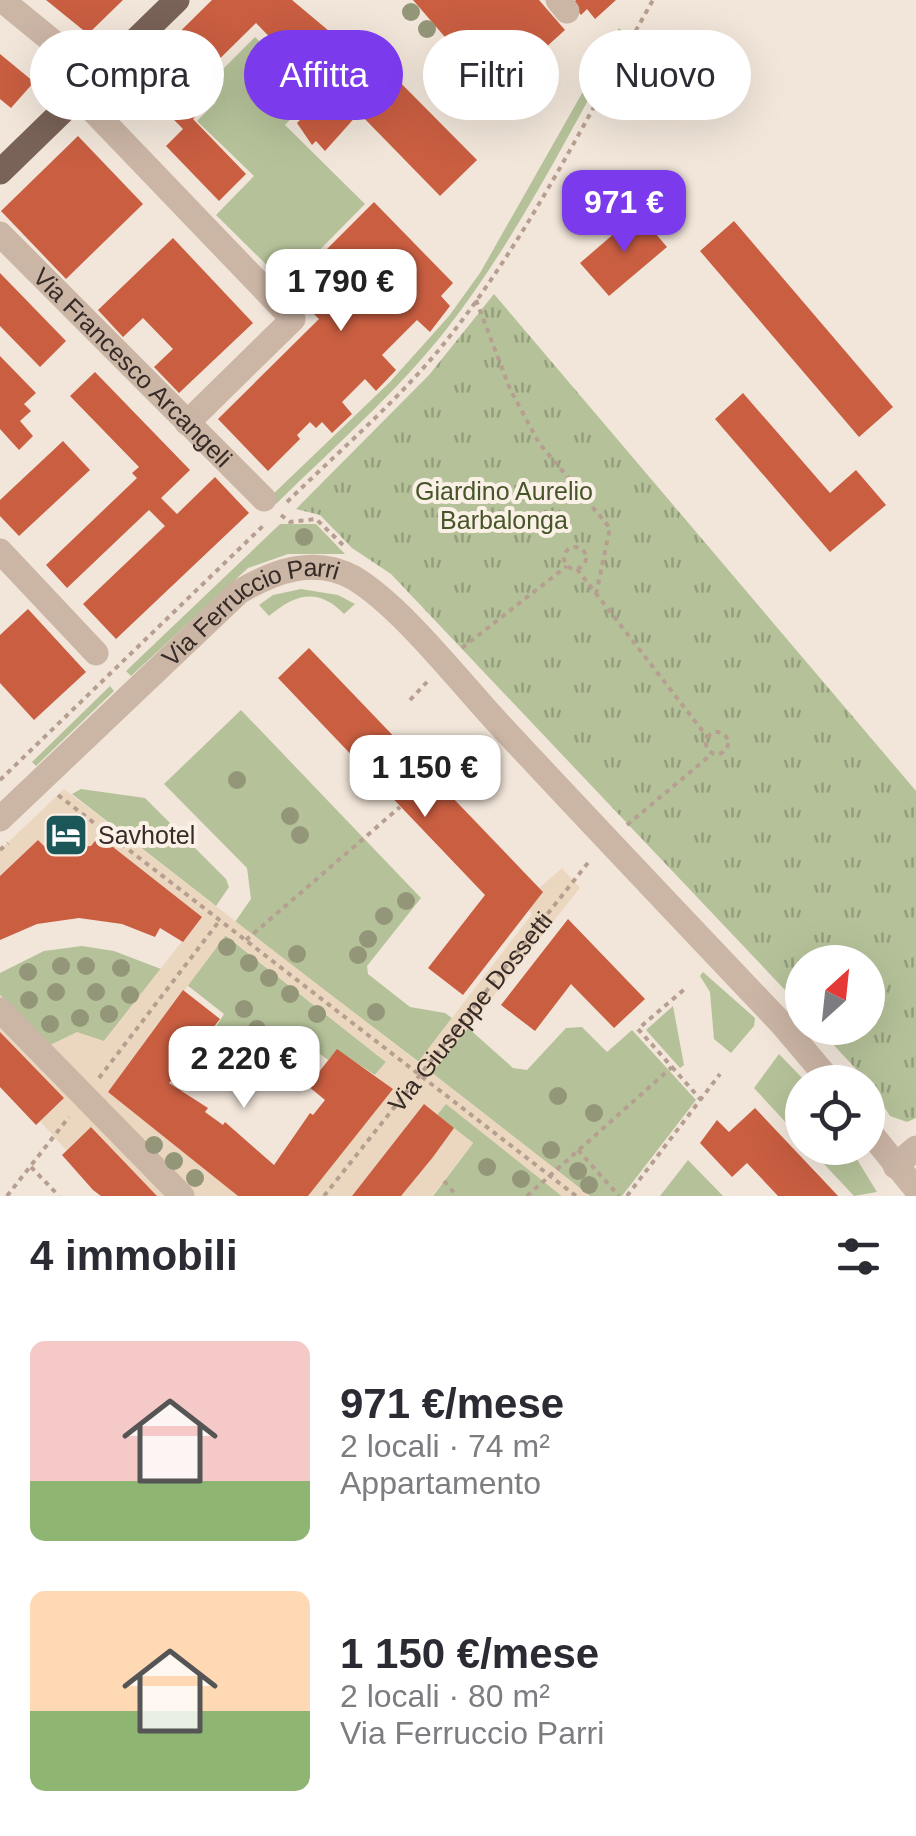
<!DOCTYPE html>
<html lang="it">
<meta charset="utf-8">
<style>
:root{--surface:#fff;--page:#f7f7f7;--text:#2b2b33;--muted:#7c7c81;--accent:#7c3aed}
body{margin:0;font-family:Helvetica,sans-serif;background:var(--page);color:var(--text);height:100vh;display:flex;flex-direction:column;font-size:38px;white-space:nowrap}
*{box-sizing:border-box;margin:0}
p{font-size:32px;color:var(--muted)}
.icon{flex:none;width:55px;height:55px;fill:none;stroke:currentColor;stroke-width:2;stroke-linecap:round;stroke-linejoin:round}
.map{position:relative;height:1196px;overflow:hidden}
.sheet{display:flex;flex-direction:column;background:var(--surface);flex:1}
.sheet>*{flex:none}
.hud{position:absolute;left:30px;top:30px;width:858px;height:90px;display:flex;gap:20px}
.needle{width:65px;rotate:27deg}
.buttons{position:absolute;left:785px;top:945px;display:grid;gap:20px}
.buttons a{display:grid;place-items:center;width:100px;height:100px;border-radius:50%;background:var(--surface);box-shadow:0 10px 40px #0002;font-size:50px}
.price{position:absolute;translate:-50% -85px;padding:0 22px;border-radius:20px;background:#fff;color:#222;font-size:32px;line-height:65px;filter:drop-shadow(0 2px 5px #0008)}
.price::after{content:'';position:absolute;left:50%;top:60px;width:30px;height:22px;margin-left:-15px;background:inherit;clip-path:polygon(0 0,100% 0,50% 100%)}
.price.selected{background:var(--accent);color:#fff}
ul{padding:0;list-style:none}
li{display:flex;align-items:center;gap:30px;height:250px;padding:0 30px}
li span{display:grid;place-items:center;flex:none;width:280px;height:200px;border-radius:15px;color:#555}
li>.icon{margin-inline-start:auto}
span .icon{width:120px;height:120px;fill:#fffc;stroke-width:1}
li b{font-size:42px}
h2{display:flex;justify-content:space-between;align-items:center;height:120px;padding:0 30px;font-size:42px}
.pill{padding:0 35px;border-radius:45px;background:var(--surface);box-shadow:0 10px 40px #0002;font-size:35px;line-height:90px}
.pill.selected{background:var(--accent);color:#fff}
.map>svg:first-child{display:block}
.green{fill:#b5c299}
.park{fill:url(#park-tufts)}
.plaza{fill:#ebd7c0}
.building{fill:#c95e41}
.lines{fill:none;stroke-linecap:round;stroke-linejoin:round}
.path{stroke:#b69f90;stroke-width:4;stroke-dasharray:5 5;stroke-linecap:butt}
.minor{stroke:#cbb5a5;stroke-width:25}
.major{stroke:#796257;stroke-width:25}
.tree{fill:#949679}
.labels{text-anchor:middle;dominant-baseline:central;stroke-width:8;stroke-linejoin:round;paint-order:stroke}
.street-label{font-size:25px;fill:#362b27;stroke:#faf0e6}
.park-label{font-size:25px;fill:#47552a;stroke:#faf0e6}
.poi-label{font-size:25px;fill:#362b27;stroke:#faf0e6;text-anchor:start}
</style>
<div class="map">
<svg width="916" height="1196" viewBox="0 0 916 1196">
<defs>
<pattern id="park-tufts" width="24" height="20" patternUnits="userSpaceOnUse" patternTransform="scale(2.5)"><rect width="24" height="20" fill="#b5c299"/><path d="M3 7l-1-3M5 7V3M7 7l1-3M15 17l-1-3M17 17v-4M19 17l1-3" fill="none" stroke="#949e7d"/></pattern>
</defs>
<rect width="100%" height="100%" fill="#f2e6da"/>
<path class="green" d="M619 28 625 33C573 126 524 224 461 310 409 382 339 442 276 504L270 497 390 382 449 316 480 273Z
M255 37 314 95 285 125 365 204 286 284 216 215 254 176 197 121 216 102 203 89Z
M280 524H316L345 554H288L248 568 131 676 126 671Z
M301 589 338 595 355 604 344 614C318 587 295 594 269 616L259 605 273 595Z
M110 686 114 691 36 766 32 762Z
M241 710 421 898 367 966 368 974 410 1007 445 1013 452 1018 419 1062 235 922 251 899 247 868 164 784Z
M81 789 145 798 226 879 229 887 216 906 72 794Z
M225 935 386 1062 375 1075 337 1050 328 1060 312 1048 264 1088 214 1051 210 1056 202 1049 224 1014 187 985Z
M82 946 114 951 161 969 104 1041 49 1046 0 995V973L44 951Z
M703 972 755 1018 754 1026 731 1053 714 1039 710 992 700 976Z
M673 1006 684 1065 680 1068 646 1030Z
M467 1027 513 1068 527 1070 566 1028 582 1027 607 1052 632 1030 696 1100 622 1196H590L432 1073Z
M779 1054 806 1082H802V1140L754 1088Z
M446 1103 562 1196H433L473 1143 437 1115Z
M809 1148H850L877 1192 854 1196Z
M688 1160 723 1196H660Z"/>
<path class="park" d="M494 294 916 791V1118L907 1122 890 1116 868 1082 818 1028H868V962H802V1008L391 574 352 548 320 515 296 509 429 375Z"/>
<path class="plaza" d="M64 789 418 1062 532 914 529 910 539 888 562 868 580 888 432 1073 590 1196H562L446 1104 437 1115 423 1105 352 1196H308L392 1089 375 1075 386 1062 226 935 108 1092 238 1196H157L92 1127 66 1150 40 1121 64 1098 0 1032V995L48 1046 77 1032 104 1041 201 917 91 846 46 848 38 840 0 876V850Z
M454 1128 473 1143 432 1196H401Z"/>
<path class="building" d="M46 0H123L88 34Z
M212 0H292L329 31 326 35 355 65 369 51 477 160 440 196 359 113 325 151 316 141 312 145 297 123 325 94 256 23 191 87 208 104 193 119 246 174 219 201 166 146 183 129 133 78Z
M413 0H539L565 30 494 94Z
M576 0H616L595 19 587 9 581 15 572 4Z
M0 54 34 82 11 108 0 99Z
M78 136 143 204 66 279 1 211Z
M374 202 453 283 441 296 450 306 430 332 417 320 382 355 396 370 376 391 365 379 342 402 352 414 332 433 322 422 316 428 310 422 297 435 300 439 268 471 218 419 319 319 288 288Z
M638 213 667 247 609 296 580 263Z
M734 221 893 407 859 437 700 251Z
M173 238 253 323 179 393 154 367 173 349 143 318 123 337 98 310Z
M0 273 66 341 40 367 0 326Z
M0 356 36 393 24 404 31 411 20 421 33 436 19 450 0 429Z
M95 372 190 470 161 498 177 514 215 477 249 513 116 639 83 604 165 526 149 510 67 588 46 565 137 478 132 473 139 467 70 396Z
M743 393 830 493 856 470 886 505 830 552 715 419Z
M63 441 90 470 19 536 0 516V500Z
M28 609 86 672 34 720 0 683V635Z
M309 648 543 892 463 995 428 968 485 895 278 678Z
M99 836 202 917 183 942 160 928 155 937 122 924 79 918 37 924 0 940V876L38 840 46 848 91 846Z
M568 919 645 999 614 1028 571 984 535 1031 501 1005Z
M183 990 220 1019 206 1037 210 1039 169 1083 208 1108 205 1112 223 1125 225 1122 274 1165 310 1113 313 1115 325 1100 308 1086 337 1049 393 1089 308 1196H238L108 1092Z
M0 1032 64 1098 36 1125 0 1087Z
M424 1104 454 1128 433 1157 401 1196H352Z
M755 1108 824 1181 838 1196H778L747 1163 732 1177 700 1143 717 1120 729 1132Z
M91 1127 157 1196H101L93 1190 62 1155Z"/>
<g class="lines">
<g class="path">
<path d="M476 300 510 389 539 443 610 528 596 594"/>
<path d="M287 502C338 452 392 406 438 351 525 245 586 118 653 0"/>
<path d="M281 515 290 522 316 519 343 545"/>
<circle cx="575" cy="558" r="11"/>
<path d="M577 569 708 738"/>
<path d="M462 648 567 566"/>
<path d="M410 700 427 682"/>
<circle cx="717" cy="743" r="11"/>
<path d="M0 780 266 523"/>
<path d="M58 795 576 1196"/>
<path d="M627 825 713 753"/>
<path d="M0 850 8 843"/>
<path d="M246 940 400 807"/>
<path d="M672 1067 701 1100"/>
<path d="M99 1078 220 920"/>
<path d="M578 1150 619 1196"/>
<path d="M31 1167 59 1196"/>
<path d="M444 1181 457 1196"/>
<path d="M7 1196 69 1117"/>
<path id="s1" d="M324 1196 591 859"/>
<path d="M527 1196 672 1067 638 1029 686 988"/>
<path d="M627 1196 720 1074"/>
</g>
<g class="minor">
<path d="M2 0 96 77"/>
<path d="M558 0 567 11"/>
<path d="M78 95 293 319 187 423"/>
<path id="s2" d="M0 234 264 499"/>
<path d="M0 551 96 653"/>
<path id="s3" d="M0 819 239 592C274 571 315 556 354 578 402 607 459 681 499 724 592 824 687 924 781 1023L831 1082"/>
<path d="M0 1010 182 1196"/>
<path d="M868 1130 916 1189"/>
<path d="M895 1166 916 1148"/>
</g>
<path class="major" d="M0 172 177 0"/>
</g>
<g class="tree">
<circle cx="411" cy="12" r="9"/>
<circle cx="427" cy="29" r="9"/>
<circle cx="450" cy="54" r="9"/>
<circle cx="476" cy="85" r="9"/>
<circle cx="495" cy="107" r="9"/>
<circle cx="304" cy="537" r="9"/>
<circle cx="237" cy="780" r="9"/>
<circle cx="290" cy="816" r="9"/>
<circle cx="300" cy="835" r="9"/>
<circle cx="406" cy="901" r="9"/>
<circle cx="384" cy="916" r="9"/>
<circle cx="368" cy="939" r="9"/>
<circle cx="227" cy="947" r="9"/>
<circle cx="297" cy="954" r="9"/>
<circle cx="358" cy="955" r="9"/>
<circle cx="249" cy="963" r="9"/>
<circle cx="61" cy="966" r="9"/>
<circle cx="86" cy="966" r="9"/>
<circle cx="121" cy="968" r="9"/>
<circle cx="28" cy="972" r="9"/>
<circle cx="269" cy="978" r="9"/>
<circle cx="56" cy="992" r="9"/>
<circle cx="96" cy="992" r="9"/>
<circle cx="290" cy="994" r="9"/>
<circle cx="130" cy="995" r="9"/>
<circle cx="29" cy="1000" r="9"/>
<circle cx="244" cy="1009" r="9"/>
<circle cx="376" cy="1012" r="9"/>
<circle cx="109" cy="1014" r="9"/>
<circle cx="317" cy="1014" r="9"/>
<circle cx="80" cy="1018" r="9"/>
<circle cx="50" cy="1024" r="9"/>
<circle cx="257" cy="1029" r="9"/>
<circle cx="298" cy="1039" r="9"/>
<circle cx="558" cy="1096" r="9"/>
<circle cx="594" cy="1113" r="9"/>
<circle cx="154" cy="1145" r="9"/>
<circle cx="551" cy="1150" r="9"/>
<circle cx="174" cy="1161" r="9"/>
<circle cx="487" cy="1167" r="9"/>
<circle cx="578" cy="1171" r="9"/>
<circle cx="195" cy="1178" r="9"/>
<circle cx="521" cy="1179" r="9"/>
<circle cx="589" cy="1185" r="9"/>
</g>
<defs>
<symbol id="hotel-square" viewBox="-11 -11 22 22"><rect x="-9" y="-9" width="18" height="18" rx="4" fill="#1b5759" stroke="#faf0e6"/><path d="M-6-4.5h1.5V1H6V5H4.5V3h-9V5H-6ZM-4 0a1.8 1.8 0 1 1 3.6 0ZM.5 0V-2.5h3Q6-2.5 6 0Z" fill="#fff"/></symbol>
</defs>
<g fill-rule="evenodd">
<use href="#hotel-square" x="41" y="810" width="50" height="50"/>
</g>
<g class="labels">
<g class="street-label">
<text stroke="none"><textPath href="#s2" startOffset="188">Via Francesco Arcangeli</textPath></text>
<text stroke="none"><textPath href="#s3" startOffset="332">Via Ferruccio Parri</textPath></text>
<text stroke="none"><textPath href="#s1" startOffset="235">Via Giuseppe Dossetti</textPath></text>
</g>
<g class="park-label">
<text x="504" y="491">Giardino Aurelio<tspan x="504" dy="29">Barbalonga</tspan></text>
</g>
<g class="poi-label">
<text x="98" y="835">Savhotel</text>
</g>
</g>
</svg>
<div class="buttons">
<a><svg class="needle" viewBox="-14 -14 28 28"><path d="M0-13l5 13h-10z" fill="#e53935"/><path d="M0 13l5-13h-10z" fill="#7c7c81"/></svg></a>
<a><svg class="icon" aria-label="locate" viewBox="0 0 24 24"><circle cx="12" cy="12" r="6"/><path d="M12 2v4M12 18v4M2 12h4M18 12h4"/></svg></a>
</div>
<b class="price selected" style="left:624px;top:255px">971 €</b>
<b class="price" style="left:341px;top:334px">1 790 €</b>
<b class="price" style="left:425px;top:820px">1 150 €</b>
<b class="price" style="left:244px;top:1111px">2 220 €</b>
<div class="hud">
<a class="pill">Compra</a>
<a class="pill selected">Affitta</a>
<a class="pill">Filtri</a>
<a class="pill">Nuovo</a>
</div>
</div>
<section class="sheet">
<h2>4 immobili<svg class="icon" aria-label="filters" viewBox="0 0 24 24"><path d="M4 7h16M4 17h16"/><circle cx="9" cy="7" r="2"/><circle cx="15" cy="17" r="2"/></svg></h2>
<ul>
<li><span style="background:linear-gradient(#f6c9c9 70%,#8fb573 0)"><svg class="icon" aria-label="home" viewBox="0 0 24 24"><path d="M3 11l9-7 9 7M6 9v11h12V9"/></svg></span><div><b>971 €/mese</b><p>2 locali · 74 m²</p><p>Appartamento</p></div></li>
<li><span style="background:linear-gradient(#ffd9b3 60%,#8fb573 0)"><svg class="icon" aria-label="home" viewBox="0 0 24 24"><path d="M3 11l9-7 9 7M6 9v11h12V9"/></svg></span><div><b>1 150 €/mese</b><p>2 locali · 80 m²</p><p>Via Ferruccio Parri</p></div></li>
</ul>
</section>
